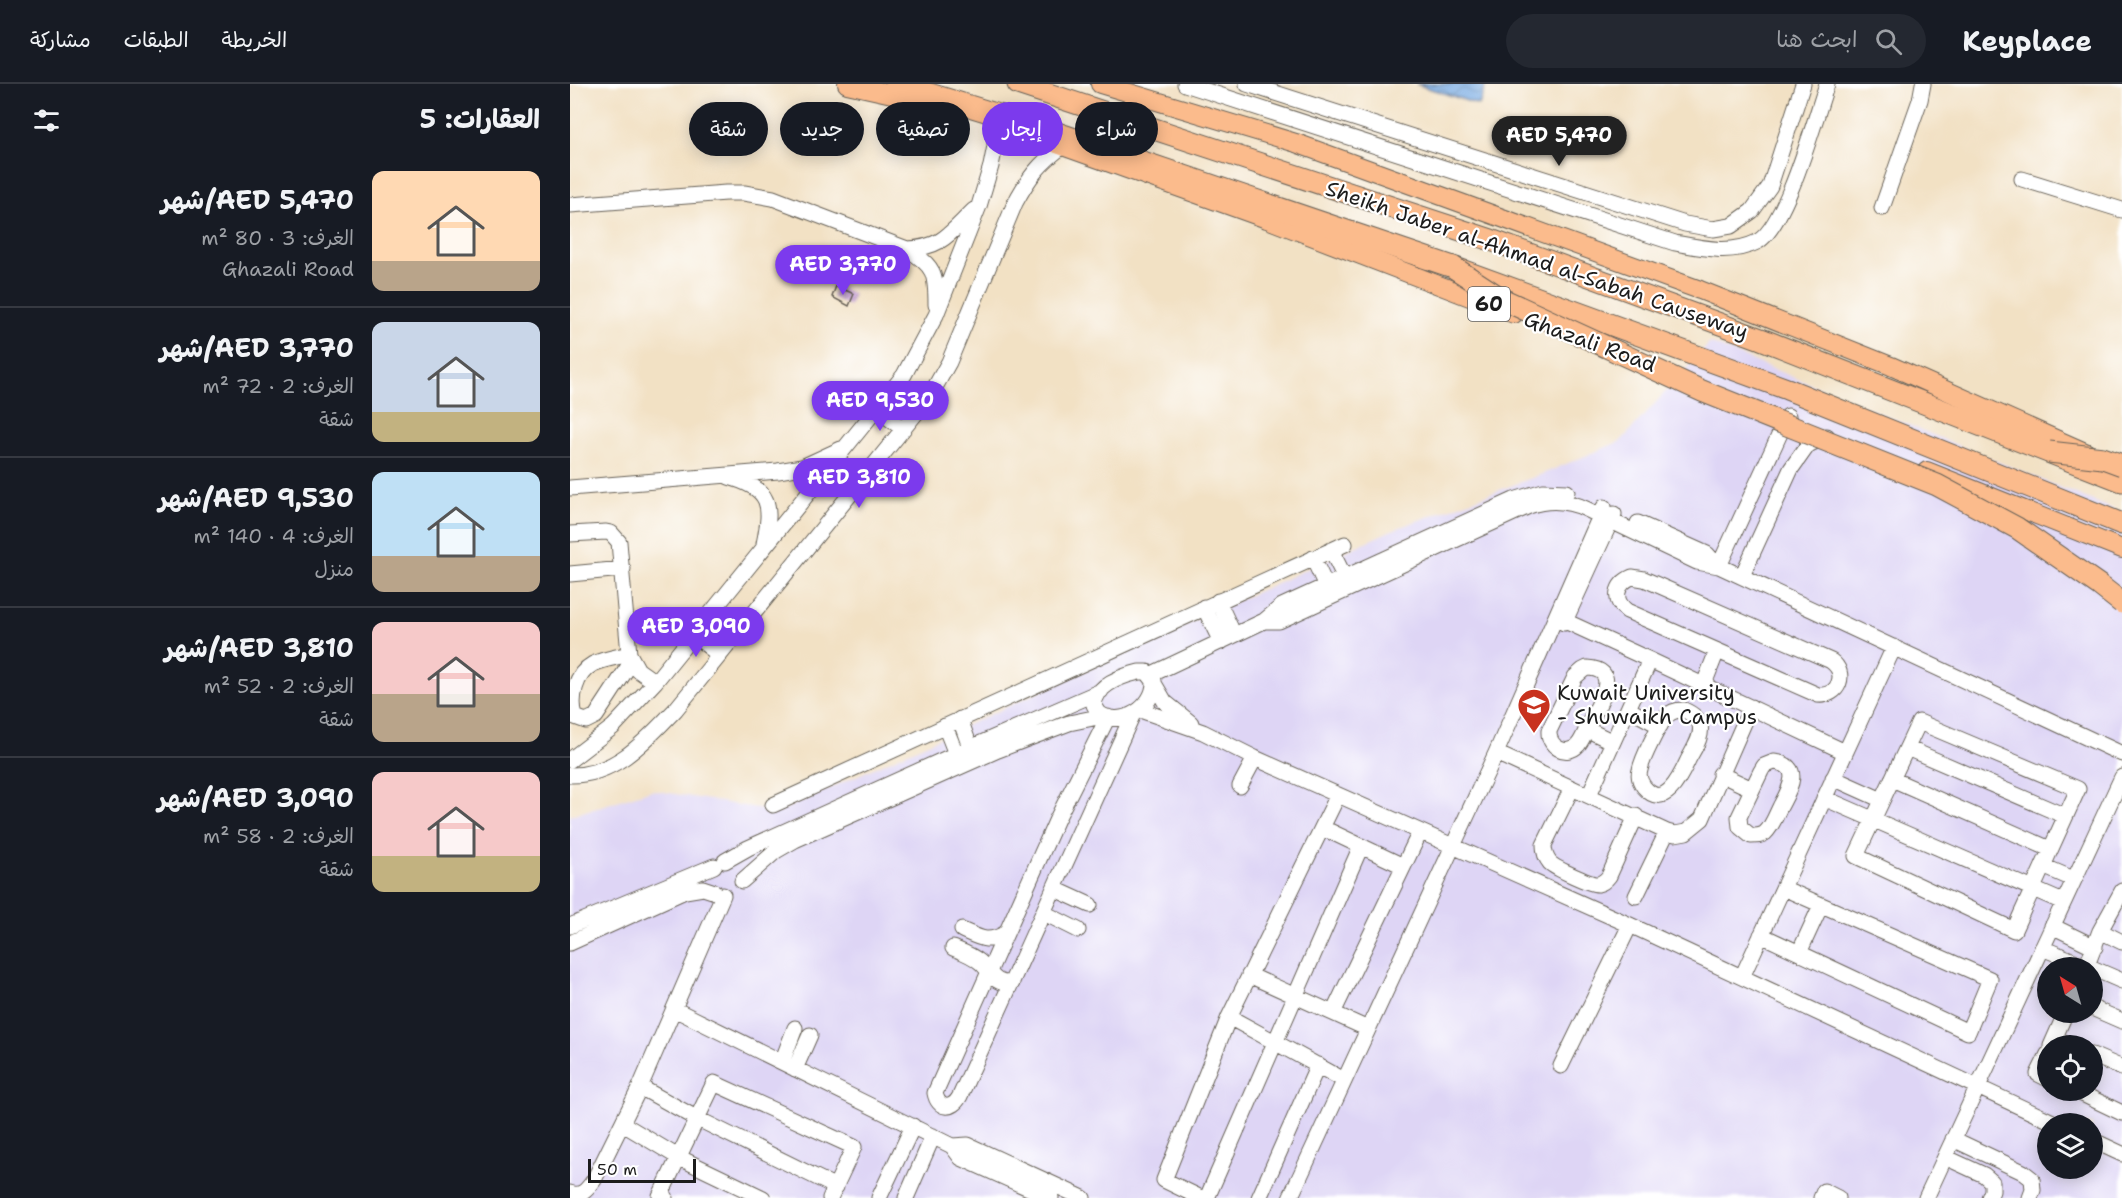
<!DOCTYPE html>
<html lang="ar">
<meta charset="utf-8">
<style>
:root{--surface:#171b24;--page:#242831;--text:#f1f3f6;--muted:#9ea1a6;--line:#363941;--accent:#7c3aed}
body{margin:0;font-family:"Shantell Sans","Playpen Sans Arabic",sans-serif;background:var(--page);color:var(--text);direction:rtl;height:100vh;display:flex;flex-direction:column;font-size:22px;white-space:nowrap}
*{box-sizing:border-box;margin:0}
p{font-size:20px;color:var(--muted)}
.icon{flex:none;width:33px;height:33px;fill:none;stroke:currentColor;stroke-width:2;stroke-linecap:round;stroke-linejoin:round}
.map{position:relative;flex:1;overflow:hidden;direction:ltr}
.panel{display:flex;flex-direction:column;background:var(--surface);width:570px}
.panel>*{flex:none}
.top-card{position:absolute;left:18px;top:18px;width:570px;height:54px;direction:rtl;display:flex;gap:12px}
.needle{width:39px;rotate:323deg}
.buttons{position:absolute;left:1467px;top:873px;display:grid;gap:12px}
.buttons a{display:grid;place-items:center;width:66px;height:66px;border-radius:50%;background:var(--surface);box-shadow:0 3px 15px #0003;font-size:30px}
.scale{position:absolute;left:18px;bottom:15px;width:108px;box-sizing:border-box;padding-left:6px;border:3px solid #1c1c1c;border-top:0;font-size:16px;line-height:21px;white-space:nowrap;color:#1c1c1c;-webkit-text-stroke:4px #fff;paint-order:stroke}
.price{position:absolute;translate:-50% -51px;padding:0 14px;border-radius:21px;background:var(--accent);color:#fff;font-size:20px;line-height:39px;filter:drop-shadow(0 2px 3px #0008)}
.price::after{content:'';position:absolute;left:50%;top:36px;width:18px;height:14px;margin-left:-9px;background:inherit;clip-path:polygon(0 0,100% 0,50% 100%)}
.price.active{background:#222;color:#fff}
ul{padding:0;list-style:none}
li{display:flex;align-items:center;gap:18px;height:150px;padding:0 30px}
li+li{border-top:2px solid var(--line)}
li span{display:grid;place-items:center;flex:none;width:168px;height:120px;border-radius:12px;color:#555}
li>.icon{margin-inline-start:auto}
span .icon{width:72px;height:72px;fill:#fffc;stroke-width:1}
li b{font-size:26px}
h2{display:flex;justify-content:space-between;align-items:center;height:72px;padding:0 30px;font-size:26px}
.chip{padding:0 21px;border-radius:27px;background:var(--surface);box-shadow:0 3px 15px #0003;font-size:21px;line-height:54px}
.chip.active{background:var(--accent);color:#fff}
header{display:flex;align-items:center;gap:36px;box-sizing:border-box;height:84px;padding:0 30px;background:var(--surface);border-bottom:2px solid var(--line)}
header strong{font-size:28px}
nav{display:flex;gap:33px;margin-inline-start:auto;font-size:21px}
.search{width:420px;height:54px;background:var(--page);display:flex;align-items:center;gap:15px;box-sizing:border-box;padding:0 21px;border-radius:33px;color:var(--muted);font-size:22px}
main{display:flex;flex:1;min-height:0}
.map>svg:first-child{display:block}
.built{fill:#ded5f5;fill-rule:evenodd}
.water{fill:url(#water-waves);stroke:#48627e;stroke-width:1.5}
.building{fill:url(#building-hatch)}
.lines{fill:none;stroke-linecap:round;stroke-linejoin:round}
.minor-casing{stroke:#676157;stroke-width:17}
.major-casing{stroke:#676157;stroke-width:20}
.highway-casing{stroke:#676157;stroke-width:23}
.minor{stroke:#fff;stroke-width:15}
.major{stroke:#fbbb8c;stroke-width:18}
.highway{stroke:#fbbb8c;stroke-width:21}
.highway-bridge-casing{stroke:#676157;stroke-width:23;stroke-linecap:butt}
.highway-bridge{stroke:#fbbb8c;stroke-width:21}
.labels{text-anchor:middle;dominant-baseline:central;stroke-width:4.5;stroke-linejoin:round;paint-order:stroke}
.shield{fill:#fff;stroke:#606060;stroke-width:1.5}
.shield-label{font-size:20px;font-weight:bold;fill:#1c1c1c}
.street-label{font-size:21px;fill:#1c1c1c;stroke:#fff}
.poi-label{font-size:21px;fill:#1c1c1c;stroke:#fff;text-anchor:start}
</style>
<header>
<strong>Keyplace</strong>
<div class="search"><svg class="icon" aria-label="search" viewBox="0 0 24 24"><circle cx="10" cy="10" r="6"/><path d="M15 15l6 6"/></svg>ابحث هنا</div>
<nav><a>الخريطة</a><a>الطبقات</a><a>مشاركة</a></nav>
</header>
<main>
<div class="map">
<svg width="1552" height="1114" viewBox="0 0 1552 1114">
<defs>
<pattern id="water-waves" width="16" height="10" patternUnits="userSpaceOnUse" patternTransform="scale(1.5)"><rect width="16" height="10" fill="#74a8e1"/><path d="M0 5q4-4 8 0t8 0" fill="none" stroke="#5e88b6"/></pattern>
<pattern id="building-hatch" width="6" height="6" patternUnits="userSpaceOnUse" patternTransform="scale(1.5)"><rect width="6" height="6" fill="#c9a4d5"/><path d="M-1 1l2-2M0 6l6-6M5 7l2-2" fill="none" stroke="#a285ac"/></pattern>
</defs>
<rect width="100%" height="100%" fill="#fff"/>
<filter id="ink" filterUnits="userSpaceOnUse"><feTurbulence type="fractalNoise" baseFrequency=".0167" numOctaves="2"/><feDisplacementMap in="SourceGraphic" scale="12" xChannelSelector="R" yChannelSelector="G"/><feConvolveMatrix kernelMatrix="1 2 1 2 8 2 1 2 1" color-interpolation-filters="sRGB"/></filter>
<filter id="wash" filterUnits="userSpaceOnUse"><feTurbulence type="fractalNoise" baseFrequency=".008" numOctaves="4" result="noise"/><feDisplacementMap in="SourceGraphic" scale="24" xChannelSelector="R" yChannelSelector="G"/><feGaussianBlur stdDeviation="1.35" result="paint"/><feColorMatrix in="noise" values="0 0 0 0 0 0 0 0 0 0 0 0 0 0 0 0 0 1.4 0 .05"/><feComposite in="paint" operator="in"/></filter>
<g filter="url(#wash)">
<rect width="100%" height="100%" fill="#f2e1c4"/>
<path class="built" d="M1140 259 1552 429V1114H0V732L82 706 208 728 820 447 970 391 1051 357ZM1478 884H1522V928H1478ZM1478 962H1522V1006H1478ZM1478 1040H1522V1084H1478Z"/>
<path class="water" d="M846 0H916L909 21Z"/>
<g id="blocks">
<path class="building" d="M266 202 284 210 279 222 262 213Z"/>
</g>
</g>
<g filter="url(#ink)">
<use href="#blocks" fill-opacity="0" stroke="#676157" stroke-width="1.5"/>
<g class="lines">
<defs>
<path id="minor" d="M615 0 1105 159C1132 164 1161 171 1187 158 1216 143 1245 34 1257 0
M677 0 1115 140 1143 145 1161 142 1182 127 1200 102 1233 0
M1452 95 1552 126
M0 121 156 109H174L203 114 337 165C365 182 366 190 366 221
M1312 124 1350 16 1353 0
M337 165C372 164 380 149 404 126
M307 325 333 345
M159 393C202 405 202 421 194 460
M0 404 208 387 232 383 271 365
M1068 439 1137 470 1146 480
M0 450 36 448 41 449 49 458 59 570 68 586 85 598
M761 466 775 494
M743 474 756 502
M1149 482 1218 332
M0 490 53 485
M1172 492 1221 385 1238 361 1257 352
M1062 493 1074 495 1261 577C1278 589 1269 613 1248 611L1057 527C1042 516 1046 500 1062 493Z
M648 517 664 551
M634 523 651 558
M694 537H709L959 422C979 415 997 416 1016 425L1127 478 1149 482 1552 670
M995 537 1080 576 1275 668
M994 539 1044 430
M124 551 149 571
M59 570C48 573 34 575 23 580 5 590 0 614 5 633L16 637 26 632 62 577
M1017 584C1052 585 1029 620 1021 635 1017 643 1014 654 1008 661 996 674 978 662 979 647L1005 593 1013 586Z
M569 588H577L584 597C585 623 551 645 529 629L524 621C526 601 552 592 569 588Z
M580 591 694 537 712 522 944 416 973 407 997 408
M1134 600 1147 567
M585 601 595 618 621 639
M1058 625 1090 642
M570 626 633 648 685 674 1060 841 1487 1040
M1114 626C1121 629 1128 633 1130 641 1133 653 1123 666 1118 676 1111 691 1095 728 1074 703 1070 698 1068 692 1070 686 1072 675 1089 640 1097 632 1101 627 1107 626 1114 626Z
M538 633 487 735 365 1009C368 1025 382 1027 390 1012L563 630
M390 635 400 663
M1349 638 1508 705 1444 846 1286 772Z
M375 642 386 670
M1016 645 1043 658
M1337 664 1495 732
M926 669 1097 748 1105 750 1116 748 1132 735 1181 623
M0 676 43 643 85 598 334 291 366 231 409 122 421 82 425 62 424 38
M1204 678C1235 681 1218 708 1210 723 1206 731 1202 743 1195 749 1191 752 1187 752 1181 752L1170 743 1169 733 1191 687 1194 682Z
M1150 690 1182 705
M0 691C46 692 77 655 106 625L360 312 379 278 445 119C459 93 469 80 493 62
M1263 694 1312 716
M1322 695 1480 765
M670 702 685 674
M1002 704 974 761C974 768 975 773 980 779 985 784 1021 801 1028 800 1033 799 1036 796 1039 792L1066 732
M1019 711 1080 576
M1254 714 1493 818
M203 721 775 460
M753 744 833 782
M155 777 178 764 386 670 531 607
M1473 782 1503 795
M172 797 206 767 225 756 428 666 499 639 533 632
M485 805 520 821
M1066 812 1097 748
M474 829 508 846
M0 842 144 782
M1482 842 1525 863
M392 846C410 854 417 860 436 849
M1530 847 1552 858
M1191 851 1398 948 1420 895 1213 804
M0 859 115 807 133 804 145 808
M383 864C393 868 402 871 410 878 422 888 423 901 442 899
M1472 864 1521 884
M1229 869 1251 821
M1516 884 1530 847 1552 807
M1522 884 1552 897
M679 891 798 945
M1172 893 1324 563
M1522 924 1552 937
M104 925 382 1062 391 1074 481 1114
M763 929 850 748
M659 933 774 996
M1485 954 1502 962
M1481 962 1496 928
M1478 970 1468 990 1478 995
M1522 971 1552 984
M212 978 225 944
M991 982 1060 841
M225 985 240 951
M70 1003 126 1034 266 1103
M1504 1006 1552 1029
M53 1040 108 1073 193 1114
M1383 1055 1453 1088 1462 1095 1463 1106 1460 1114
M1522 1056 1552 1070
M382 1062 398 1061 513 1114
M1375 1073 1414 1091 1422 1098V1107L1419 1114
M0 1109C12 1114 18 1104 24 1096L70 1003 153 811
M95 1114 90 1112 144 999 284 1063 260 1114
M309 1114 343 1042
M336 1114 363 1052
M631 1114 594 1096 659 933 768 711
M637 1114 791 762
M689 1114 748 981
M720 1114 926 669 1034 423
M1251 1114 1254 1107 1268 1114
M1356 1114 1552 693"/>
<path id="major" d="M277 0 349 16
M530 0 726 59 1130 206 1321 282 1517 369
M487 60 697 135 944 230
M1357 387 1552 465"/>
<path id="highway" d="M327 0 481 47 883 183 1217 305 1552 440
M448 0 921 156 1191 255 1552 397"/>
</defs>
<use href="#minor" class="minor-casing"/>
<use href="#major" class="major-casing"/>
<use href="#highway" class="highway-casing"/>
<use href="#minor" class="minor"/>
<use href="#major" class="major"/>
<use href="#highway" class="highway"/>
<defs>
<path id="highway-bridge" d="M883 183 932 215 1132 307 1367 401 1447 444 1529 501 1552 519
M1479 368 1533 374 1552 381"/>
</defs>
<use href="#highway-bridge" class="highway-bridge-casing"/>
<use href="#highway-bridge" class="highway-bridge"/>
</g>
</g>
<defs>
<symbol id="university-pin" viewBox="-11 -11 22 30"><path d="M0 17L-7.5 6A9.5 9.5 0 1 1 7.5 6Z" fill="#c8321e" stroke="#fff"/><path d="M0-5L7-2L0 1L-7-2ZM-4 1L0 2.5L4 1V4Q0 6-4 4Z" fill="#fff"/></symbol>
</defs>
<g fill-rule="evenodd">
<use href="#university-pin" x="945" y="602" width="38" height="52"/>
</g>
<g class="labels">
<rect class="shield" x="898" y="203" width="42" height="34" rx="4.5"/>
<g class="shield-label">
<text x="919" y="220">60</text>
</g>
<g class="street-label">
<text transform="translate(967 176) rotate(19)">Sheikh Jaber al-Ahmad al-Sabah Causeway</text>
<text transform="translate(1020 258) rotate(20)">Ghazali Road</text>
</g>
<g class="poi-label">
<text x="987" y="609">Kuwait University<tspan x="987" dy="24">- Shuwaikh Campus</tspan></text>
</g>
</g>
</svg>
<div class="buttons">
<a><svg class="needle" viewBox="-14 -14 28 28"><path d="M0-13l5 13h-10z" fill="#e53935"/><path d="M0 13l5-13h-10z" fill="#9ea1a6"/></svg></a>
<a><svg class="icon" aria-label="locate" viewBox="0 0 24 24"><circle cx="12" cy="12" r="6"/><path d="M12 2v4M12 18v4M2 12h4M18 12h4"/></svg></a>
<a><svg class="icon" aria-label="layers" viewBox="0 0 24 24"><path d="M12 4l9 5-9 5-9-5zM3 14l9 5 9-5"/></svg></a>
</div>
<div class="scale">50 m</div>
<b class="price active" style="left:989px;top:83px">AED 5,470</b>
<b class="price" style="left:273px;top:212px">AED 3,770</b>
<b class="price" style="left:310px;top:348px">AED 9,530</b>
<b class="price" style="left:289px;top:425px">AED 3,810</b>
<b class="price" style="left:126px;top:574px">AED 3,090</b>
<div class="top-card">
<a class="chip">شراء</a>
<a class="chip active">إيجار</a>
<a class="chip">تصفية</a>
<a class="chip">جديد</a>
<a class="chip">شقة</a>
</div>
</div>
<section class="panel">
<h2>العقارات: 5<svg class="icon" aria-label="filters" viewBox="0 0 24 24"><path d="M4 7h16M4 17h16"/><circle cx="9" cy="7" r="2"/><circle cx="15" cy="17" r="2"/></svg></h2>
<ul>
<li><span style="background:linear-gradient(#ffd9b3 75%,#b9a48a 0)"><svg class="icon" aria-label="home" viewBox="0 0 24 24"><path d="M3 11l9-7 9 7M6 9v11h12V9"/></svg></span><div><b>AED 5,470/شهر</b><p>الغرف: 3 · 80 m²</p><p>Ghazali Road</p></div></li>
<li><span style="background:linear-gradient(#c9d6e8 75%,#c2b280 0)"><svg class="icon" aria-label="home" viewBox="0 0 24 24"><path d="M3 11l9-7 9 7M6 9v11h12V9"/></svg></span><div><b>AED 3,770/شهر</b><p>الغرف: 2 · 72 m²</p><p>شقة</p></div></li>
<li><span style="background:linear-gradient(#bfe0f5 70%,#b9a48a 0)"><svg class="icon" aria-label="home" viewBox="0 0 24 24"><path d="M3 11l9-7 9 7M6 9v11h12V9"/></svg></span><div><b>AED 9,530/شهر</b><p>الغرف: 4 · 140 m²</p><p>منزل</p></div></li>
<li><span style="background:linear-gradient(#f6c9c9 60%,#b9a48a 0)"><svg class="icon" aria-label="home" viewBox="0 0 24 24"><path d="M3 11l9-7 9 7M6 9v11h12V9"/></svg></span><div><b>AED 3,810/شهر</b><p>الغرف: 2 · 52 m²</p><p>شقة</p></div></li>
<li><span style="background:linear-gradient(#f6c9c9 70%,#c2b280 0)"><svg class="icon" aria-label="home" viewBox="0 0 24 24"><path d="M3 11l9-7 9 7M6 9v11h12V9"/></svg></span><div><b>AED 3,090/شهر</b><p>الغرف: 2 · 58 m²</p><p>شقة</p></div></li>
</ul>
</section>
</main>
